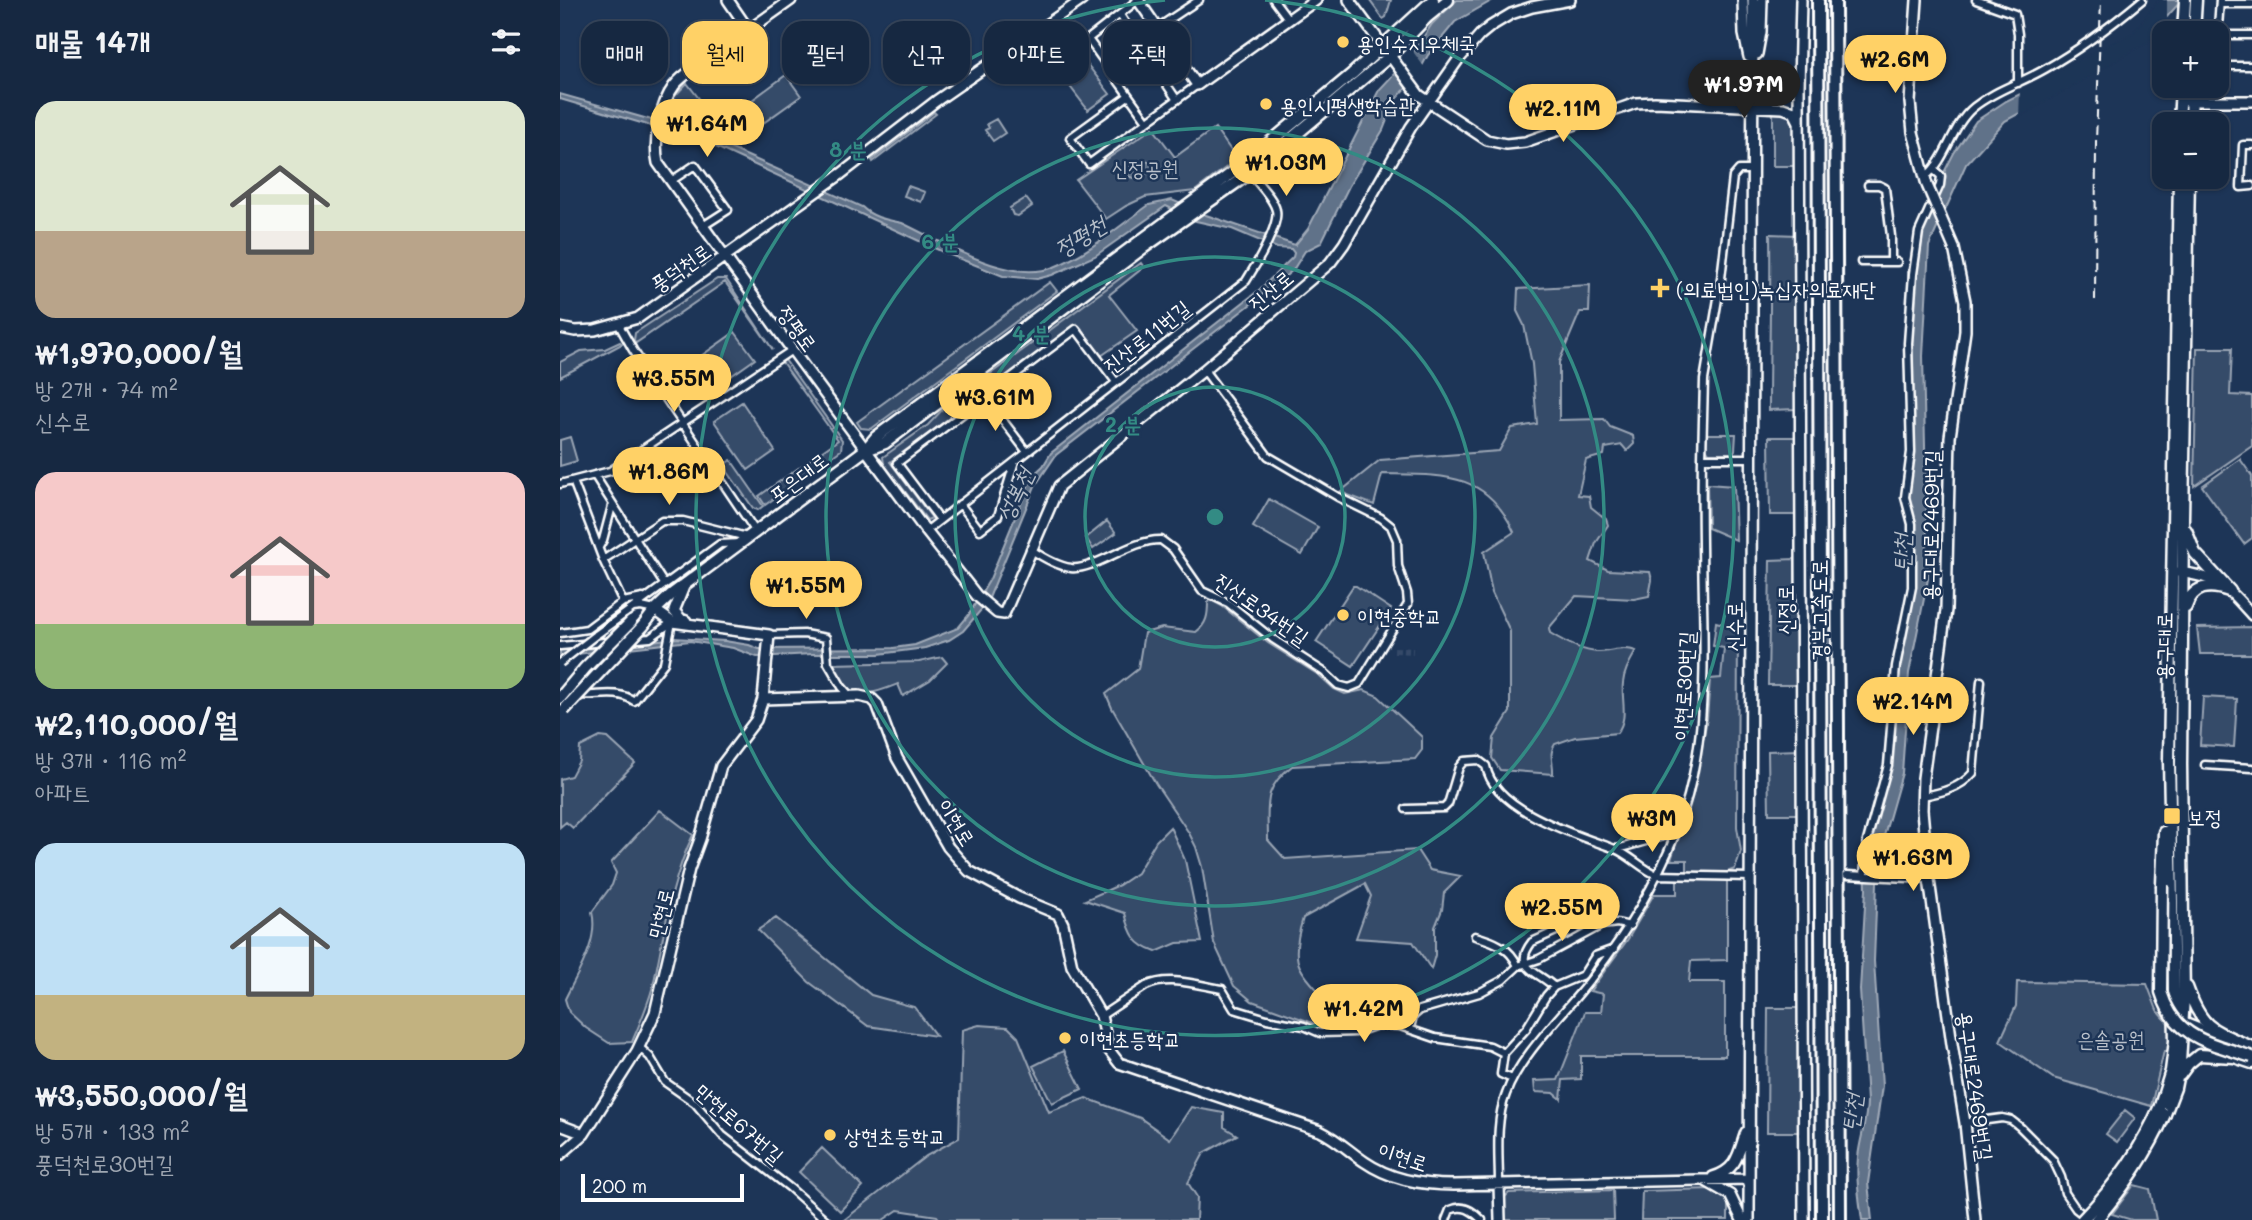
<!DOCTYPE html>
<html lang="ko">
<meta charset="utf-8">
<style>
:root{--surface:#162841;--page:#23344c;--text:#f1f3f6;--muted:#9ea6b1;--line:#35445a;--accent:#ffd166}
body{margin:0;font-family:Mali,"Poor Story",sans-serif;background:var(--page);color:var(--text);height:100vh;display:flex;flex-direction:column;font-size:26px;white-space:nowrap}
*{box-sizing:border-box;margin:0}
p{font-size:23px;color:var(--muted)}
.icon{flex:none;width:38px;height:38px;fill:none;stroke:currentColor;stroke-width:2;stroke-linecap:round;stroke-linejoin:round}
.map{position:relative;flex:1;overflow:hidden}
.drawer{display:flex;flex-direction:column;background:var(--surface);width:560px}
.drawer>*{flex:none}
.banner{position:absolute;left:21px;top:21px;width:665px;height:63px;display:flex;gap:14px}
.buttons{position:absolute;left:1592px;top:21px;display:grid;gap:14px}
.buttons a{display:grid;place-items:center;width:77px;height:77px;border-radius:14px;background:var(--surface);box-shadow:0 2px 5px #0004,0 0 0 2px var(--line);font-size:35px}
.scale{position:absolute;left:21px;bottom:18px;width:163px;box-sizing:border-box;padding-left:7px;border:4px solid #fff;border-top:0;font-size:19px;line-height:24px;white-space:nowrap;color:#fff;-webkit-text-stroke:5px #1d3557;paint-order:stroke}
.price{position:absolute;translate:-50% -60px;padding:0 16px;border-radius:24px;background:var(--accent);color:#111;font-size:23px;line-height:46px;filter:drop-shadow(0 2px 4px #0008)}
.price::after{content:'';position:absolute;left:50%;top:42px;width:21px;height:16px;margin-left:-10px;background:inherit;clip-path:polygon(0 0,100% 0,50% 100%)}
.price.active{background:#222;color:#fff}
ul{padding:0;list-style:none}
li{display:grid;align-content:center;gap:14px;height:371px;padding:0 35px}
li span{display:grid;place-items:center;height:217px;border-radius:21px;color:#555}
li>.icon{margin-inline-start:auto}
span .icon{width:126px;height:126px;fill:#fffc;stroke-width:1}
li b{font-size:30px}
h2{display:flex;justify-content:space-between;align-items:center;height:84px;padding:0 35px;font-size:30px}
.tag{padding:0 24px;border-radius:21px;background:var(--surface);box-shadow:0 2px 5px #0004,0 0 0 2px var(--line);font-size:24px;line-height:63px}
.tag.active{background:var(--accent);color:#111}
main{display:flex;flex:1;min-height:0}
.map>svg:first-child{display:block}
.green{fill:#364b69;stroke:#9aa5b4;stroke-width:2}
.water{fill:#617289;stroke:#a0aab8;stroke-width:2}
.pier{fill:#1d3557}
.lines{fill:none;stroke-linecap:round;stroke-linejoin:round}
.street-tunnel{stroke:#344968;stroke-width:6;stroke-dasharray:6 3;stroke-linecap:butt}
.street-casing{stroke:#fff;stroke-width:11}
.secondary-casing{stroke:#fff;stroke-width:14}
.primary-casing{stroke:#fff;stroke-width:15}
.highway-casing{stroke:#fff;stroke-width:16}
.street{stroke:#1d3557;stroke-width:6}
.secondary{stroke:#1d3557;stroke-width:9}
.primary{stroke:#1d3557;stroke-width:10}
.highway{stroke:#1d3557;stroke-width:10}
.rail{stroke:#fff;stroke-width:2;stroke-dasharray:10 5;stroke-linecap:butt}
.street-bridge-casing{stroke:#fff;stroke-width:11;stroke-linecap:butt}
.secondary-bridge-casing{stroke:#fff;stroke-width:14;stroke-linecap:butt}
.primary-bridge-casing{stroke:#fff;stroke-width:15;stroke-linecap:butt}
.street-bridge{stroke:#1d3557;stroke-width:6}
.secondary-bridge{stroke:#1d3557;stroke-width:9}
.primary-bridge{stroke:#1d3557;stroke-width:10}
.ring{fill:none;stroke:#338b84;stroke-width:3.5}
.poi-dot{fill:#ffd166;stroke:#1d3557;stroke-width:2.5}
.labels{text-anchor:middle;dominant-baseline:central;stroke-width:5;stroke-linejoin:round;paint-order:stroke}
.poi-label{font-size:21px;fill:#fff;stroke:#1d3557;text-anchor:start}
.park-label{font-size:21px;fill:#b9c0ca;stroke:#1d3557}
.street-label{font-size:21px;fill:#fff;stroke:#1d3557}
.water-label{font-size:23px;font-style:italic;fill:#b8c0ca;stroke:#1d3557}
.centre{fill:#338b84;stroke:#1d3557;stroke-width:3.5}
.ring-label{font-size:21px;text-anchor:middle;font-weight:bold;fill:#338b84;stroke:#1d3557;stroke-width:5;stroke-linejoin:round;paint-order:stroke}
</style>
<main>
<section class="drawer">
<h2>매물 14개<svg class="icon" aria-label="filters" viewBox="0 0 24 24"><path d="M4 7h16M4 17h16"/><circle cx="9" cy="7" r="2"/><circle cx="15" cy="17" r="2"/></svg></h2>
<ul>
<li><span style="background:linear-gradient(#dfe7d0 60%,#b9a48a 0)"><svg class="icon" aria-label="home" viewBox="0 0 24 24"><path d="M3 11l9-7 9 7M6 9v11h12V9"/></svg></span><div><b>₩1,970,000/월</b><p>방 2개 · 74 m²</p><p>신수로</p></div></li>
<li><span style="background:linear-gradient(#f6c9c9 70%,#8fb573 0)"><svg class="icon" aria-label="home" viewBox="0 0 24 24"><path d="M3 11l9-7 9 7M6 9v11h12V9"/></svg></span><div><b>₩2,110,000/월</b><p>방 3개 · 116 m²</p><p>아파트</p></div></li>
<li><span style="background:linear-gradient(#bfe0f5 70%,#c2b280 0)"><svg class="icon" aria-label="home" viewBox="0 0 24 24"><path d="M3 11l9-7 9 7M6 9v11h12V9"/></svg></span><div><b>₩3,550,000/월</b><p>방 5개 · 133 m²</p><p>풍덕천로30번길</p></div></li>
</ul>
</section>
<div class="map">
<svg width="1692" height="1220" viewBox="0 0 1692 1220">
<rect width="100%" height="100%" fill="#1d3557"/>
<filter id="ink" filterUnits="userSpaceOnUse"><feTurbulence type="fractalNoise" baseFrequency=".0143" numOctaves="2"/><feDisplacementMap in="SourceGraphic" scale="14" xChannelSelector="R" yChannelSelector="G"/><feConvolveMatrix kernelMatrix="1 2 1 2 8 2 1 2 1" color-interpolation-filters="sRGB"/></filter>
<g filter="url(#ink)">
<path class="green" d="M812 0H831L826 17 823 19 810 1Z
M512 25 517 31 455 76 446 73Z
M527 64 550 94 528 110 505 80Z
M226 75 241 96 199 126 184 106Z
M127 83 158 123 110 109 114 97Z
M1228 111 1236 117 1238 166H1213V113Z
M374 112 376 114 313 162 312 160Z
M436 119 445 133 433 141 425 130 429 128 427 124Z
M593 128 615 157 655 128 677 159 635 191 585 197 566 206 546 219 516 180Z
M348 186 365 192 361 202 344 196Z
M466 198 472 206 458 216 453 215 450 208Z
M1210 234 1237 235V409L1209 410C1209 351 1211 293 1210 234Z
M581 263 584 267 549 295 577 331 541 356 517 324 330 462 372 518 367 520 324 464 323 457 368 425 384 408Z
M157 279H166L213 350 165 282 76 343 74 340 75 333Z
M490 282 497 291 311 429 301 428 297 422Z
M1030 285 1029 312H1020L999 362V420L1044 419 1050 427 1073 436 1074 444 1067 451 1062 445 1045 448 1044 455 1026 460 1018 495 1029 496 1031 507 1046 519 1048 525 1036 543 1030 561 1048 570 1090 572 1092 580 1089 596 1074 599 1016 596 989 628 990 633C1003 641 1021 651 1037 652 1051 652 1063 646 1076 651 1070 662 1064 671 1063 683 1061 700 1069 718 1057 733L1015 737 995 744C988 753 994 763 993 774L940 770 932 758 934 738 950 712V631L932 593 924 552 954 532C926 470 880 475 822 474L814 505 780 492 820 460 939 451 952 428 977 424 972 364 964 325 957 311 958 289Z
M175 332 195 359 144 395 124 368Z
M60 342 62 344 0 377V362L21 351 45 349Z
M1637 348H1672L1670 395 1692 396V446L1634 486Z
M225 360 282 440 281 450 205 505 199 496 278 440 222 362Z
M182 402 215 451 188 470 154 421Z
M1145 434H1176L1175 450 1172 453H1149L1144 445Z
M10 437 17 461 0 466V440Z
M1209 437H1236V515H1210Z
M1680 459 1692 476V538L1684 544 1642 486Z
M171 460 203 506 198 510 193 508 163 465Z
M1147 484 1174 486 1176 540 1148 528Z
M709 499 758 527 742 555 693 527Z
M547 521 556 533 533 549 526 538Z
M1235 559 1236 685H1208L1210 560Z
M793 586H796L831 609 793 666 756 642Z
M651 600 662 606 708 643 760 676 774 689 785 694 804 690 818 696 862 737V750L855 759 732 766C702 789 708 805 708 840L725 859 857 850 870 870 901 876 884 893 882 910 875 927V955L871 969 853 942 796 938 811 896 805 884 743 918C739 931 733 954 740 967 751 989 772 997 780 1026L756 1024 692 1001 674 986 654 943 642 867 636 847 629 833 596 784 552 708 546 694 578 669 584 633 602 628 636 632C647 624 648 615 648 602Z
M1156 622 1178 628 1177 827 1181 851 1175 869 1167 872H1127V860H1111L1134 788 1147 719 1150 679 1161 678 1164 648 1153 646Z
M1692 627V654H1640L1637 628Z
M382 657 387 663 370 680 343 696 338 684C323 690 295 702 282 686 278 680 275 671 272 664L359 662Z
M1643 697 1677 699 1674 747 1640 745Z
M40 737 48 738 75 763 13 828 6 822 0 827V779L11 776 19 761 20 747Z
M1238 750 1239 814H1209L1208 751Z
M100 810 133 835C109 885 105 933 93 986 88 1005 80 1023 72 1042L49 1043 26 1028 9 1012 5 999C18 972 39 941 32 912L52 885 56 873 51 863Z
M610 827 625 860 642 942 617 943 596 952C575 945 570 934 565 913L525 900 559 885 577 873 596 841Z
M1117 879H1167V960L1131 961 1129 982H1165V1056H1021V1079L1003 1080 1001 1099 994 1093 975 1092 974 1081 998 1080 1025 1012H1041L1043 994 1030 991 1068 939 1094 894H1117Z
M216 918 311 995 354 1007 376 1036 308 1026 249 982 198 930Z
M1457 982 1587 984 1597 1010 1611 1026 1608 1051H1604L1591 1106 1493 1078 1440 1041 1456 1006Z
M1208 1008H1240L1242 1132H1207Z
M419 1025 448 1027 458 1037 489 1112 526 1098 580 1118 610 1139 631 1107 664 1113V1127L677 1135 644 1153 628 1183 637 1197 636 1220H380L377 1216 338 1210 323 1220H284L366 1156 399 1138 402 1030Z
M503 1051 522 1089 492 1103 473 1066Z
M1565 1110 1575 1118 1557 1142 1546 1134Z
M262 1148 303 1187 280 1211 239 1172Z
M1574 1185 1590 1189 1596 1220H1572L1552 1214Z
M1152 1189 1168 1200V1220H1081L1082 1191Z
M1053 1190 1054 1220H945V1197L949 1193Z"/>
<path class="water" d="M897 0H933L895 22 868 55 855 79 835 100 823 130 789 186 761 243 745 251 733 270 691 304 496 455 475 486 427 603 403 631 389 640 365 648 319 654H252L197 657 173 648 130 641 0 656V650L39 648 114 638 165 641 189 645 199 649 333 648 355 645 398 628 408 616 430 579 472 476 483 466 491 453 699 290 733 257 734 253 731 249 717 248 672 229 636 221 606 206 535 256 492 275 477 279 443 276 383 252 145 142 0 99V94L134 132 302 207C313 218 328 220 342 223 383 242 449 285 494 267 528 254 559 226 589 205L612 200 646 215 735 245 748 229 819 90 850 57 872 24Z
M1604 0H1622L1589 37 1493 95 1445 121 1406 164 1369 246 1363 356 1368 579 1349 673 1342 773 1318 857 1314 961 1322 1086 1308 1183 1312 1220H1302C1299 1199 1296 1178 1298 1157 1300 1138 1307 1121 1307 1101L1300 990 1306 889 1305 859 1328 780 1331 700 1354 561 1350 507 1348 270 1362 215 1394 153 1416 121 1446 101 1576 36Z
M587 161 593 164 595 171 573 178 564 175 568 168Z"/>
<path class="pier" d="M1599 0H1607V22L1591 40 1459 117 1460 90 1573 33Z
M854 48V53L865 68 848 91 833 70Z"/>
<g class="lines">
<path class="street-tunnel" d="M834 650 853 651
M1253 876 1279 875"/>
<defs>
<path id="street" d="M578 0 528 39 587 121
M714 0 729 20
M1416 0 1455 14 1458 34V83
M1660 4H1692
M560 15 617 100
M597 28 639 0
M1658 35H1692
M1657 41 1660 0
M1657 66H1692
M568 96 510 138 529 164 637 85
M1692 145H1683L1681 187 1692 186
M1365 177C1388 159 1390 127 1414 107 1435 90 1461 83 1485 69 1519 50 1552 25 1582 0
M111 181 135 165 168 210 143 226
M1308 185H1319L1325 188 1331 236V262
M1301 262H1337
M59 325 73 350 196 532
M425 397 467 452
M1190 458H1142L1144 380 1160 287 1173 177 1179 170H1192
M35 476 104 584
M13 481 43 560 63 602
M0 484 50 471 232 350
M400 504 420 530 438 516 454 464
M380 520 337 463 516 329 556 382
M366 531 686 281C695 267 720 225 716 210 713 197 698 184 690 173
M39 547 43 540 52 506
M470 549C482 557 497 566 511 568 534 571 571 539 601 540L613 549 642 591 668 603 713 639 764 672 778 685 789 688 799 684 848 604 847 593 838 566 837 540 831 526 821 518 778 497 708 456 644 370
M43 560 102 521H123L187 537
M73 608 81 607 95 610
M0 633 27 629 63 602 83 598
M36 635 160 544 180 543
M209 635 244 634 266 638 268 663 282 687 290 696
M0 646 90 638 112 622
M18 695C38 697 56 689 74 701L104 663 112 622
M1645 765 1692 768
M1362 796C1381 793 1400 788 1413 773L1421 681
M846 809 884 808 888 804 899 767 904 761 918 760 926 766C934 811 1018 835 1055 849 1070 855 1082 869 1097 875L1190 877
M1057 849 1104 836 1117 829
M1287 875 1369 879
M1304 876 1307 841 1328 765 1336 666 1352 587V524L1345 497 1351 452 1348 343 1353 274 1359 232 1380 185 1381 176 1374 170
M915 936C933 941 950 947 958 966
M994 987C980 972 951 969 972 942L1033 914 1042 925
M541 1016 586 986C609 975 638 985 662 989L674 1009 707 1019 744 1026 760 1033 797 1032 817 1025 840 1026 875 1038 930 1046 944 1053
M850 1028 853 1016 860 1010 919 993 943 980 958 966 979 959 1042 925 1057 923 1070 926
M79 1047 90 1057 105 1082 135 1103 162 1135 230 1188 266 1220
M952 1079 941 1074 944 1053 966 1029 986 996 994 987 1023 975 1035 956 1054 949
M1405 1123 1442 1118 1451 1120 1460 1127 1493 1160 1501 1177 1505 1193 1516 1209 1530 1220
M939 1184C939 1155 935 1122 946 1094 960 1054 1008 1010 1034 975 1068 931 1095 885 1116 833 1145 758 1145 681 1143 602 1142 554 1141 506 1142 458
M886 1220 890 1210C903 1204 912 1210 922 1220"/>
<path id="secondary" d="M168 0 188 29
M231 0C202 21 172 41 143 62 134 69 121 76 114 86 100 105 93 140 98 163L232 350 366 531 417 596 437 613 444 614 499 486 644 370 770 263 784 244 851 127 898 60 920 35 931 26 951 14 972 7 1010 0
M578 0 637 85 756 0
M789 0 859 95 927 140 946 144 965 142 1076 103 1095 102 1223 108 1234 112 1239 122
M1183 0 1184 34 1189 57
M1241 0 1239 86 1244 1220
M1357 0 1350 102 1353 132 1367 185
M1197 54 1201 32 1202 0
M1626 101H1692
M1394 248 1405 301V331L1390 437 1386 610 1363 778 1362 810 1367 865 1392 1044 1405 1123 1415 1220
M0 328 15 331 35 330 78 318 281 174 376 101 522 0
M1618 572C1659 577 1666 586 1692 615
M125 584 114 611 121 619 126 621
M203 699 299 696 312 699 317 704 337 758 388 847 409 871 459 898 498 914 503 924 512 966 541 1016 549 1050 559 1063 760 1131C777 1139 790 1152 805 1162 831 1180 864 1185 894 1185L1189 1179
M1619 1021 1664 1039
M0 1125 24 1134
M0 1155 24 1134 77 1051 95 1013 129 869 140 839 161 766 196 720 203 699 209 635 112 622 95 610
M1153 1177C1178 1169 1178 1154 1186 1132
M1144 1180 1170 1195 1182 1220
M939 1184 940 1220
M1189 1220 1193 0"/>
<path id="primary" d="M1623 33 1625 0
M1634 33 1636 0
M1619 124 1621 86
M1631 124 1632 86
M306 450 325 443 583 248 690 173 830 56 867 17 888 0
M1626 530 1635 553 1670 591
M1626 607C1633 585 1650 584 1669 591
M83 626 95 610 112 594 305 450 316 437 684 164 792 74 873 0
M1602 885 1604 832
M1627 987C1642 1029 1652 1030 1692 1047
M1620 1075 1628 1064 1639 1055 1674 1057 1692 1063
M1600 1106 1611 1071 1615 1041 1609 761 1619 177
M1605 1114 1615 1088 1620 1063 1624 997 1621 764 1623 518 1629 177"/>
<path id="highway" d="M1258 0 1262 1220
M1275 0 1280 1220"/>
</defs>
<use href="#street" class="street-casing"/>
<use href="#secondary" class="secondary-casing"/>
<use href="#primary" class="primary-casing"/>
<use href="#highway" class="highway-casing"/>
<use href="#street" class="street"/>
<use href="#secondary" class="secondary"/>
<use href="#primary" class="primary"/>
<use href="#highway" class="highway"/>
<path class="rail" d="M1535 300 1536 142 1541 0"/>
<defs>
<path id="street-bridge" d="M0 663 36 635"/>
<path id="secondary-bridge" d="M1367 185 1394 248"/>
<path id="primary-bridge" d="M0 698 25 668 71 622
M4 710 83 626
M1602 885 1601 992C1615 1039 1651 1043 1692 1057
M1522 1220C1555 1186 1581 1150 1600 1106
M1536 1220C1564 1188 1588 1153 1605 1114"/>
</defs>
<use href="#street-bridge" class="street-bridge-casing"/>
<use href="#secondary-bridge" class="secondary-bridge-casing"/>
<use href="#primary-bridge" class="primary-bridge-casing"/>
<use href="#street-bridge" class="street-bridge"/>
<use href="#secondary-bridge" class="secondary-bridge"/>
<use href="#primary-bridge" class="primary-bridge"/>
</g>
</g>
<g class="ring">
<circle cx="655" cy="517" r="130"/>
<circle cx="655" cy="517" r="260"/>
<circle cx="655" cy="517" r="389"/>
<path d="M705 0A519 519 0 1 1 605 0"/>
</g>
<g class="poi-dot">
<circle cx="783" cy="42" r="7"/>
<circle cx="706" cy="104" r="7"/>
<path d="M1096.5 277.5h7v7h7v7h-7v7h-7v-7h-7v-7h7z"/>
<circle cx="783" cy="615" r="7"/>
<rect x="1603" y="807" width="18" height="18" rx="3.5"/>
<circle cx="505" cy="1038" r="7"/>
<circle cx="270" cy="1135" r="7"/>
</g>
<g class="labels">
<g class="poi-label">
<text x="797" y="42">용인수지우체국</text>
<text x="720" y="104">용인시평생학습관</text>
<text x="1116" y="288">(의료법인)녹십자의료재단</text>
<text x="797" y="615">이현중학교</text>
<text x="1628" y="816">보정</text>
<text x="519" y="1038">이현초등학교</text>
<text x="284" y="1135">상현초등학교</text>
</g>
<g class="park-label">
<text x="585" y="167">신정공원</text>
<text x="1551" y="1038">은솔공원</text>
</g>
<g class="street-label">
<text transform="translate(120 267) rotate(-35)">풍덕천로</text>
<text transform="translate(710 290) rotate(-40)">진산로</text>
<text transform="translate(238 328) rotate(54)">정평로</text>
<text transform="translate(586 336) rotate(-38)">진산로11번길</text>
<text transform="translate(238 477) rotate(-37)">포은대로</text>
<text transform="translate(1370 525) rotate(-89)">용구대로2469번길</text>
<text transform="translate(702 608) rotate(35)">진산로34번길</text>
<text transform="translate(1224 610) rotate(-90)">신정로</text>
<text transform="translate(1258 610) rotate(-90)">경부고속도로</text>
<text transform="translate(1173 627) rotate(-90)">신수로</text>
<text transform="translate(1603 646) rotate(-89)">용구대로</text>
<text transform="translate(1123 686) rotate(-87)">이현로30번길</text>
<text transform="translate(397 822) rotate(58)">이현로</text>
<text transform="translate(100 913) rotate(-76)">만현로</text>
<text transform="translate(1416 1086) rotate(82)">용구대로2469번길</text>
<text transform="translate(180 1123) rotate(41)">만현로67번길</text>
<text transform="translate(843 1156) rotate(18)">이현로</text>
</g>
<g class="water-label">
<text transform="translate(520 236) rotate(-32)">정평천</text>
<text transform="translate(454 494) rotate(-64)">성복천</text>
<text transform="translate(1341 552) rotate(-89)">탄천</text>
<text transform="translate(1291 1112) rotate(-83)">탄천</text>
</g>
</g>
<circle cx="655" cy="517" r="10" class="centre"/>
<g class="ring-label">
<text x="288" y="157">8 분</text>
<text x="380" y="249">6 분</text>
<text x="471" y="341">4 분</text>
<text x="563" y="432">2 분</text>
</g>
</svg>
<div class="buttons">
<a>+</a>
<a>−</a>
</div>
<div class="scale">200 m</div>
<b class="price" style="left:1335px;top:95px">₩2.6M</b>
<b class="price active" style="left:1184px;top:120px">₩1.97M</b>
<b class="price" style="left:1003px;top:144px">₩2.11M</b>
<b class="price" style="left:147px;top:159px">₩1.64M</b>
<b class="price" style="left:726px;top:198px">₩1.03M</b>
<b class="price" style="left:114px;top:414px">₩3.55M</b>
<b class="price" style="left:435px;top:433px">₩3.61M</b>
<b class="price" style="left:109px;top:507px">₩1.86M</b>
<b class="price" style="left:246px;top:621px">₩1.55M</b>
<b class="price" style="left:1353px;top:737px">₩2.14M</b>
<b class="price" style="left:1092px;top:854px">₩3M</b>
<b class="price" style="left:1353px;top:893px">₩1.63M</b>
<b class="price" style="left:1002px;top:943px">₩2.55M</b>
<b class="price" style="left:804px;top:1044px">₩1.42M</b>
<div class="banner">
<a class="tag">매매</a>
<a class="tag active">월세</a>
<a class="tag">필터</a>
<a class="tag">신규</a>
<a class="tag">아파트</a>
<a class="tag">주택</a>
</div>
</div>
</main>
